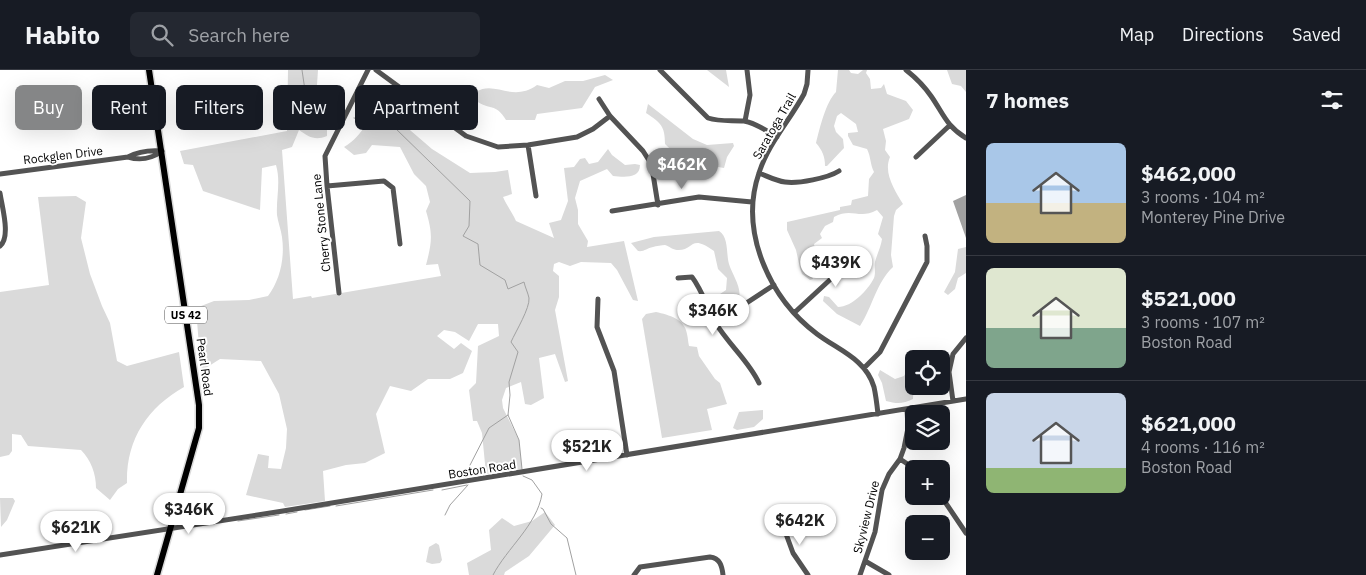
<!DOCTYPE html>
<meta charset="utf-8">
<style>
:root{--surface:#171b24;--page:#242831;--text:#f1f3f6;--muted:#9ea1a6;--line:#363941;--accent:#858687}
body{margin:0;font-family:"IBM Plex Sans",sans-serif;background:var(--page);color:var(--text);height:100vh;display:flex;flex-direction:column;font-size:19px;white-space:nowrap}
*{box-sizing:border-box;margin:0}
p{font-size:16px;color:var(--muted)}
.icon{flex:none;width:28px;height:28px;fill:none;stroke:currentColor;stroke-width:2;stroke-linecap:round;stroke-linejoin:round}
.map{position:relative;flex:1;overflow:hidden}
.side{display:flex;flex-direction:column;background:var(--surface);width:400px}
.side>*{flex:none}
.guide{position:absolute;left:15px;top:15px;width:475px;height:45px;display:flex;gap:10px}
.controls{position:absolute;left:905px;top:280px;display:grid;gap:10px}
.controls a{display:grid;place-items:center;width:45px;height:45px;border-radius:8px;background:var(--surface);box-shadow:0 5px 20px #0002;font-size:25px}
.price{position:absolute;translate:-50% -42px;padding:0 11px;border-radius:18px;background:#fff;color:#222;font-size:16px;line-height:32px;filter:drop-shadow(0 1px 2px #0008)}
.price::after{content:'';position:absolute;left:50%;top:30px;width:15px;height:11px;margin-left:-8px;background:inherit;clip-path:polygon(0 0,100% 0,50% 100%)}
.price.on{background:var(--accent);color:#fff}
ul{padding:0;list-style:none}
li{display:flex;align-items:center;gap:15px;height:125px;padding:0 20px}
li+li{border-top:1px solid var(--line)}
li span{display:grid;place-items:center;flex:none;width:140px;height:100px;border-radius:8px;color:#555}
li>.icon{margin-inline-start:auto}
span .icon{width:60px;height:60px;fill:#fffc;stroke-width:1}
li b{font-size:21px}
h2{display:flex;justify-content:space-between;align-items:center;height:60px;padding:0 20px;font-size:21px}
.chip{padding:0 18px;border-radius:8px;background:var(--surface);box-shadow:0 5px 20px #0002;font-size:18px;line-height:45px}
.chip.on{background:var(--accent);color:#fff}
header{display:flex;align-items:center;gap:30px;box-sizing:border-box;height:70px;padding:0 25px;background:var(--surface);border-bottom:1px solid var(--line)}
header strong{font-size:24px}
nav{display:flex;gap:28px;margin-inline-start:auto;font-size:18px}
.search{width:350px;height:45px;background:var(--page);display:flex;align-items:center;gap:12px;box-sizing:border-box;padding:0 18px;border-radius:8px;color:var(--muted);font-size:19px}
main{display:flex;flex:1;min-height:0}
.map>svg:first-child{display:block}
.green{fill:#dadada}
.water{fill:#a1a1a1}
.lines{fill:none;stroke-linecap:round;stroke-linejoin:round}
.stream{stroke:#a1a1a1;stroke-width:1}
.major-casing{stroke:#dbdbdb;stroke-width:9}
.minor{stroke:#535353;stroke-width:5}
.major{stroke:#000;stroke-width:6}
.labels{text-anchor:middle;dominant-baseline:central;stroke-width:4;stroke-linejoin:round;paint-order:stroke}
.shield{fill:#fff;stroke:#4c4c4c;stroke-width:1}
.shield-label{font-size:11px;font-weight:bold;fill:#000}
.street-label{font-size:12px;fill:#000;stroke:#fff}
</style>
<header>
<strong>Habito</strong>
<div class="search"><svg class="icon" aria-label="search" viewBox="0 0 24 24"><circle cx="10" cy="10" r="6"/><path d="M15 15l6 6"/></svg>Search here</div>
<nav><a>Map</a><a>Directions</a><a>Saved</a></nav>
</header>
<main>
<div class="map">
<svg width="966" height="505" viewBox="0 0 966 505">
<rect width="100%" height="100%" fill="#fff"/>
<path class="green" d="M288 0H318L317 15 308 24 311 36 327 60V66C315 71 309 67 299 60L292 77 282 80 293 229 311 226 312 228 441 206 438 194 426 195C432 172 433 164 426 141L430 132 426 116 414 104 400 77 372 75 366 83 354 85 344 77C364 65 369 47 382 28L396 48 432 79 470 103 495 102 508 100 512 124 503 127C507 136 512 142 516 151L554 168 549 153 561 150 568 131 564 98 574 97 580 89 585 88 589 94 598 92 608 79 612 85 625 95 635 94 640 95C640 109 624 107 613 106L607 99 580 111 575 128 578 140V154L588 171 587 177 624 171 638 231 633 230 617 200 611 193 581 192 570 196 559 192 554 194 553 201 559 206V227L555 240 568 311 565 312 555 284 539 288 544 328 531 335 525 334 521 312 506 318 502 330 503 338 519 370 522 399 486 404 482 363 477 351H473L469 320 476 313 478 276 499 266 498 254H478L469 271 455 262 444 260 437 266 454 279 461 273 472 281 463 303 450 309H428L411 321 390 316 376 344 385 383 365 393 346 395 323 401 325 431 285 437 283 433 246 425 258 384 269 386 268 398 281 399 286 378 287 359 279 324 261 291 220 289 201 301 196 238 214 231 249 230 268 226C280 210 285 188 282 167 281 160 278 152 277 145 276 128 281 112 276 95L262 98 260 140 203 121 193 95 184 94 180 81 287 61Z
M707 0H726L729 17Z
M838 0H849L851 3 858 4 863 0H867L866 3 870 9 871 19 881 18 884 14 887 24 906 31 913 40 909 49 883 59 886 71 885 80 890 87C883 103 895 121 903 134L896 140 894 146 891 185 893 197C876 213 873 236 860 256L837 244 823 231 824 226 829 227 838 237C852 237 868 220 874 208 876 202 874 198 875 192 877 184 881 177 882 169L878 164 883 147 877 140C859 150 852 137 834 147L833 152 825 156 820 164 822 168 814 174 816 184 807 186 808 195 813 209 810 210 802 204 800 198 796 180 787 160V152L840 140V137L851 135 852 130 868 126 869 109 874 102C870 94 871 87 867 79L853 75 848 66V63L858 62 856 54 841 43 837 46 834 56 836 62 843 69 844 78 827 96H825C825 86 822 80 816 73 820 57 826 32 836 22Z
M947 0H966V22L961 16 952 14Z
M605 5 613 10 595 17 582 38 537 44 535 50H506C496 32 487 41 474 29L476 22C495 10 512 33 537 15L549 18 565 11H583Z
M648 34 693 69 707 75 733 73 734 76 727 87 724 98 707 95 691 99 665 74C665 56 661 53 646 43Z
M76 126 86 132 81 168 90 204 102 236 110 253 117 291 127 296 179 282 184 317C147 338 126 370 127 413L118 419 110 430 96 418C96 404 91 390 81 380L28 376 21 365 12 364V381L9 385 0 387V222L49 215 38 127Z
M719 161C729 167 726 184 729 194 732 204 742 218 739 228L720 238 717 226 726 220 727 208 718 199 714 181C689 163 695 181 677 180 673 180 669 176 665 175 662 175 656 176 653 177 647 178 644 182 638 181L631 173 654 167Z
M966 177V203L958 208 955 219 948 225 944 222 955 202 958 179Z
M656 242C669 245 685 249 687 264 688 268 688 272 689 276L697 277 699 286 715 309 720 313 727 334 707 339 712 360 662 368 642 249 646 244Z
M909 297 914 307 913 329C903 334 897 334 886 331L882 313 878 305 880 300 895 309 904 306Z
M763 340V349L754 357 737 360 733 358 739 342Z
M0 428H13L15 431 7 450 1 457Z
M545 442 555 455 529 486 505 502 504 505H469L467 493 491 480 489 460 502 448 514 456 532 451Z
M436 473 439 475 442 490 440 493 432 494 426 492 429 477Z"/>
<path class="water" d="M966 125V168L953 131Z"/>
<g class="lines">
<path class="stream" d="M302 0 306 27
M354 48 393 56 470 131 469 156 463 166 478 174 480 195 505 210 508 219 524 212C525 217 528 223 529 228 530 238 516 261 511 272L518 282 509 312 510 325 508 345 519 370 522 399
M467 408V401L489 358 508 345
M442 420 467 415
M336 436 433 420
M541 438 543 439 551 454 567 468 576 505
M305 440 330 436
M286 444 297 442
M445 445 450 435 468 415
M238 451 279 445
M493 505C507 478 537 455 542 424L532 410 523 406"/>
<defs>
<path id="major" d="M149 0 199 335V358L157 505"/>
</defs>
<use href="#major" class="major-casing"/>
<path class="minor" d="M376 0 466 66 498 77 528 75 577 67 593 59 610 46
M660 0 708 48C720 52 731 50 744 51 756 53 767 61 777 67
M808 0 807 14 804 24C790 50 768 74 759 103 739 161 769 228 817 264 838 280 866 289 874 317 876 326 877 335 878 344
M906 0C915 7 924 16 931 26 943 43 946 56 966 68
M599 29 610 46 643 81 650 92 653 104 658 135
M745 51 750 25 747 0
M528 75 536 126
M128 87C141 91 151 89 162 81
M916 87 949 56
M759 103C767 106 776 111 785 112 798 114 828 108 839 101
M0 104 128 87C139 81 150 80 162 81
M327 116 384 111 393 118 400 174
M0 123C2 137 11 167 0 176
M612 141 699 127 752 132
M678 208 692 207C702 220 707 237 715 252 728 274 749 291 759 313
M339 223 327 116 325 86 368 0
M598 229 597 257 614 301 627 385
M794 243 847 194V180
M716 253 774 215
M864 298 880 282 927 192V176L925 166
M953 331 949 302 953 284 966 268
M900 389 915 399
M941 426 966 463
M782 453 793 483 808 505
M0 485 283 441 966 329
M865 491 889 505
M634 505 640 497 710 487C720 488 722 496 723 505
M860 505 875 462 882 420 889 404 900 389 904 378 908 358 907 339"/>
<use href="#major" class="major"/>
</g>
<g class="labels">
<rect class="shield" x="165" y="236.5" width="42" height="17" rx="4"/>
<g class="shield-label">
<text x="186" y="245">US 42</text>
</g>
<g class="street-label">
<text transform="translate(774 56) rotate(-60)">Saratoga Trail</text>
<text transform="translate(63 85) rotate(-7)">Rockglen Drive</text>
<text transform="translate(321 153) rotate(-96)">Cherry Stone Lane</text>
<text transform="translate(205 297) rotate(82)">Pearl Road</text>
<text transform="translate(482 399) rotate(-9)">Boston Road</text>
<text transform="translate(866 447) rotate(-76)">Skyview Drive</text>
</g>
</g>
</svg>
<div class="controls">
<a><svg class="icon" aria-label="locate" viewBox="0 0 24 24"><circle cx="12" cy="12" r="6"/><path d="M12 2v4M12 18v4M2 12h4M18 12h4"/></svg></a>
<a><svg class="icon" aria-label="layers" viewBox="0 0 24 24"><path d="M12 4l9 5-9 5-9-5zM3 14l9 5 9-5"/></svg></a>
<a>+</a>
<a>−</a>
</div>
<b class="price on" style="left:682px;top:120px">$462K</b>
<b class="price" style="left:836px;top:218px">$439K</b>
<b class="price" style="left:713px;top:266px">$346K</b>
<b class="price" style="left:587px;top:402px">$521K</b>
<b class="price" style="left:189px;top:465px">$346K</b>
<b class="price" style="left:800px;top:476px">$642K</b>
<b class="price" style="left:76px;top:483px">$621K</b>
<div class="guide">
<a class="chip on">Buy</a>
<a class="chip">Rent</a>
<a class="chip">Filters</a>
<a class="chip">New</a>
<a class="chip">Apartment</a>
</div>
</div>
<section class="side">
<h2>7 homes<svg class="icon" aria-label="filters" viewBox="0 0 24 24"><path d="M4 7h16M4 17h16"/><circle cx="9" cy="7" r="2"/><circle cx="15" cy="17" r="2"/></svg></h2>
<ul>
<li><span style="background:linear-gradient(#a9c7e8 60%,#c2b280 0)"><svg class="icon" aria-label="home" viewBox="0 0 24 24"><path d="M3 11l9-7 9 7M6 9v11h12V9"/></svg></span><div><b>$462,000</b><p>3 rooms · 104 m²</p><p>Monterey Pine Drive</p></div></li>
<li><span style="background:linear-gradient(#dfe7d0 60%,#7fa58c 0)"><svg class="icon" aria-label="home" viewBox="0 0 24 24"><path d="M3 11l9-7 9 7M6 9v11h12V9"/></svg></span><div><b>$521,000</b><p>3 rooms · 107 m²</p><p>Boston Road</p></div></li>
<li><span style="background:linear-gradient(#c9d6e8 75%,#8fb573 0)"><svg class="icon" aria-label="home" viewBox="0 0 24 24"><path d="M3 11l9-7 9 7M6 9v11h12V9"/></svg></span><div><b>$621,000</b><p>4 rooms · 116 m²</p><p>Boston Road</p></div></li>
</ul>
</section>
</main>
